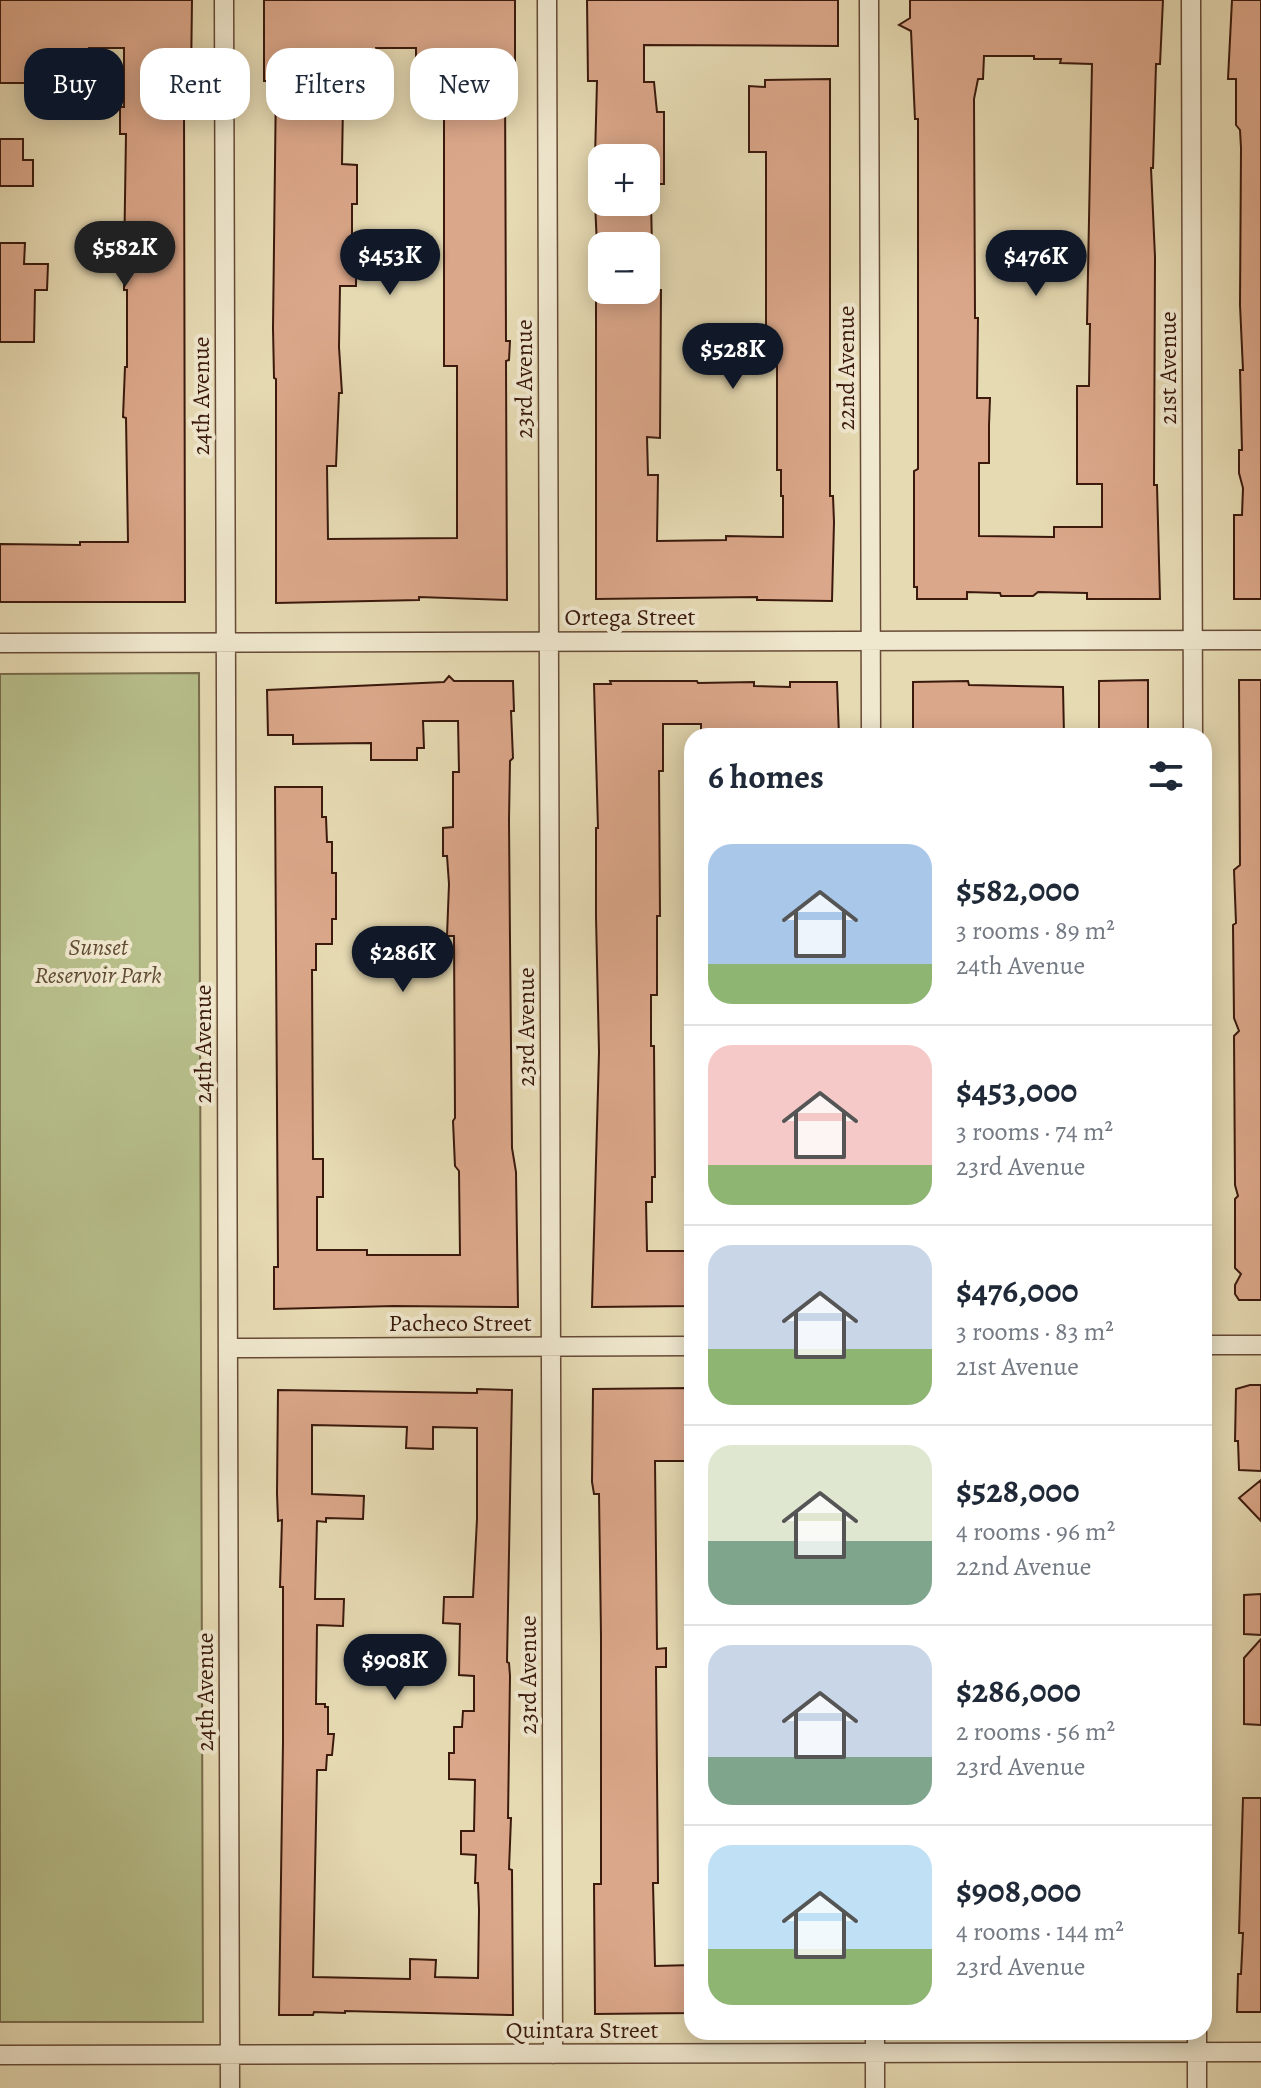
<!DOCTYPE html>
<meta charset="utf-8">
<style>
:root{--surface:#fff;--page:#f2f2f3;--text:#1f2937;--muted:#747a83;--line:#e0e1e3;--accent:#111827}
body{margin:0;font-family:Alegreya,serif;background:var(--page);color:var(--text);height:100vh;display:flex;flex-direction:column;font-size:30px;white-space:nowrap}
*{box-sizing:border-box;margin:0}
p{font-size:26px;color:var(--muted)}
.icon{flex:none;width:44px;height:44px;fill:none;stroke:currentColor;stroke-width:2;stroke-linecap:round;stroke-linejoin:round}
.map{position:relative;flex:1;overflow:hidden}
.details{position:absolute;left:684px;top:728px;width:528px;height:1312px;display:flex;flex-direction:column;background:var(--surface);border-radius:24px;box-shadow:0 4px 20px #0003}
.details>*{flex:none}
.banner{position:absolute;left:24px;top:48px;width:540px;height:72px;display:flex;gap:16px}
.fabs{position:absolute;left:588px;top:144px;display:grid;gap:16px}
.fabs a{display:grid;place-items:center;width:72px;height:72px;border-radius:16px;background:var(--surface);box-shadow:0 4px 20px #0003;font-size:40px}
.price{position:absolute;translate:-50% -68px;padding:0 18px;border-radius:28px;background:var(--accent);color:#fff;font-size:26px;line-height:52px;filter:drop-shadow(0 2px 4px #0008)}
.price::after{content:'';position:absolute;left:50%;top:48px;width:24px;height:18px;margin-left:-12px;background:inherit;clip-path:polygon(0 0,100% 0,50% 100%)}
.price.current{background:#222;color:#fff}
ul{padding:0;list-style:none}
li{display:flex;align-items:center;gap:24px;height:200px;padding:0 24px}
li+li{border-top:2px solid var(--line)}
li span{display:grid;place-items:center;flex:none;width:224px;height:160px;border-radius:24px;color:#555}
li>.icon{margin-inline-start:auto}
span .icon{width:96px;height:96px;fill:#fffc;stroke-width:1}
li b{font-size:34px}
h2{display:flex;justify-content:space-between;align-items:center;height:96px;padding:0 24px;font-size:34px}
.tag{padding:0 28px;border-radius:24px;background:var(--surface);box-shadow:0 4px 20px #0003;font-size:28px;line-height:72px}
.tag.current{background:var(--accent);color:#fff}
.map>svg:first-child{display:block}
.green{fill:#b7bf8b;stroke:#796c4c;stroke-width:2}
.building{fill:#dba78a;stroke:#3b1a0d;stroke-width:2;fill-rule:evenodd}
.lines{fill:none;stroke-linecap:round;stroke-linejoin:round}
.street-casing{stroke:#664a36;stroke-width:21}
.street{stroke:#efe7ce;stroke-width:18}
.labels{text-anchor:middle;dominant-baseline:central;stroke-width:8;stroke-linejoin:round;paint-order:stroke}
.street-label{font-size:24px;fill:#3b1a0d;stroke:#efe7ce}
.park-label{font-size:24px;font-style:italic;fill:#604c33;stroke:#efe7ce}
</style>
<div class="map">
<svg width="1261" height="2088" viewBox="0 0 1261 2088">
<rect width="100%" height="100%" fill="#e6dab3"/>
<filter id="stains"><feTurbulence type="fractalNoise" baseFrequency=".0025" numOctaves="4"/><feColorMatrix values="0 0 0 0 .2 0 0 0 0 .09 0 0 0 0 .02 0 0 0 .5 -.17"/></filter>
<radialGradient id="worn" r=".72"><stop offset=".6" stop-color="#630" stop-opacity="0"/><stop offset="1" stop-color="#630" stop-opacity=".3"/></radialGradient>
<path class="green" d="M199 673 203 2022H0V674Z"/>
<path class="building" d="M0 0H192L191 79 188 82 187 103H184L185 602H0V544L80 545V542H128L126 418 123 417 125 367H127V290H124V264L126 134H120V107H124V48H89V83H0Z
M264 0H515V80H505L506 341H510L509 360 506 361 507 600 419 597V600L276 603V379L274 378 273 328 276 81H264ZM376 48H416V80H423V101H444V366H457V538L328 539 327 466H336L339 393H342L339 347 340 286H356V266H352V204H357V165L342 164 343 104H346V74H376Z
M587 0H838V46L644 45V82H654L657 112H664V184H646V158H595L597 81H588Z
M910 0H1163L1160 64H1156L1153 168H1151L1155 257 1154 485H1157L1160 599H1087V593L1038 592 1033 596H1001L1000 593 967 592V599H917V587H914V471L918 469V119H915L911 31 899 25 910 18ZM984 56H1034V59H1061L1060 63 1092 64 1087 324H1090L1089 386H1077V484H1102V527H1054V537L979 536V463H989V425L990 398H977L978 318H975L974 99 978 79H983Z
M1232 0H1261V599H1234V515H1242L1243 488 1239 473V450H1242L1240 370H1243L1240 305 1241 148 1240 130 1236 125V79H1228Z
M830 79V496H833L834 522 832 601 757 600V597L596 599V290H661L660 438 647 437 648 475H658L657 541 726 540V536L783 537V496H781V470H777V365L772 366V340H766V152H749V86L765 87V80Z
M0 139H23V160H33V186H0Z
M595 202H651L652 246H597Z
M0 243H25L24 264H48L47 290H35L34 342H0Z
M449 676 454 681H513L514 711H511L513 758 510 761 509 820 510 941 512 1148 516 1172 518 1307 394 1306 274 1309V1267H278L275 787H322V817H326L327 842H332V873H336V919H332V944H316V970H312L313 1159H323V1197H317V1250H367V1255H460L459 1171 455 1166 453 1121 455 1118 454 936H447L449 884 447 856H443V828L453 827V772H459L458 721H423L424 748H417V760H371V743L293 744V735H268L267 690 444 682Z
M1148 680V736H1099V681Z
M1239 680H1261V1300H1239L1235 1294V1285L1241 1274 1235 1268V1199L1238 1196 1235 1185 1234 1036 1239 1031 1234 1018 1233 925 1236 923 1234 870 1240 865Z
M610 681H697L698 683 754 682V686L790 687V682H837L839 736H701V724H663V771H659L660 916H657V995H651V1046H654L655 1177H652V1202H646L647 1251H692V1306L592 1307 599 1052 596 917V828H598L594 684H611Z
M968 681 969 685 1063 687 1064 736H913V682Z
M1250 1385H1261V1471L1239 1470 1238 1441H1235L1236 1389Z
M692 1388V1461H655L657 1649 666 1648V1667H656L658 1883H653L655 1966 692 1965V2013L595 2014 594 1884H601V1636L599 1494H594L592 1482 593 1389Z
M477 1389 512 1390 507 1662 509 1663 510 1676 508 1818H511L509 1869 512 1870 513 2015 345 2011V2013L314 2012 313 2015H279L283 1742V1587H280L282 1520 278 1521 277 1493 278 1390 477 1393ZM312 1425 407 1427 406 1448 433 1449V1427L477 1428V1519L473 1597H444L443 1623 460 1624 459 1675 474 1676V1711H463L462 1727H454V1753H449V1779L475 1780 474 1831H461V1854L476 1855 475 1883H478L479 1910 478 1978 435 1977 436 1960 410 1959V1979L313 1977 317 1770H326L327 1755H332L334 1734H328V1707H325V1704H316L317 1625 343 1626 344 1599H315L317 1521 326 1522V1518L363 1519 364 1496 312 1494Z
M1261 1480V1521L1239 1498Z
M1261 1594V1635L1244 1634V1595Z
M1261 1639V1725L1244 1724V1658Z
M1243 1798H1261V2012H1237L1238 1974H1241L1243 1933H1239Z"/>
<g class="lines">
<defs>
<path id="street" d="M224 0 230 2088
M547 0 553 2054
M869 0 871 736
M1191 0 1193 736
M0 643 1261 640
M1204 1345H1261
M228 1348 692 1346
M875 2032V2088
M1197 2032V2088
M0 2055 1261 2052"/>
</defs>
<use href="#street" class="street-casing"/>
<use href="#street" class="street"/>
</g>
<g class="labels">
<g class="street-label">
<text transform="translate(846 368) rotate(-90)">22nd Avenue</text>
<text transform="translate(1168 368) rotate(-90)">21st Avenue</text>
<text transform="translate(524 379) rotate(-90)">23rd Avenue</text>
<text transform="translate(201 396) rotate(-90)">24th Avenue</text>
<text x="630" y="617">Ortega Street</text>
<text transform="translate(526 1027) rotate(-90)">23rd Avenue</text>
<text transform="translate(203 1044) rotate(-90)">24th Avenue</text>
<text x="460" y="1323">Pacheco Street</text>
<text transform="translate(528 1675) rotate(-90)">23rd Avenue</text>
<text transform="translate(205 1692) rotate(-90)">24th Avenue</text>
<text x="582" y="2030">Quintara Street</text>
</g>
<g class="park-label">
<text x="98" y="947">Sunset<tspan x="98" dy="28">Reservoir Park</tspan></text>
</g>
</g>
<rect width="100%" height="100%" filter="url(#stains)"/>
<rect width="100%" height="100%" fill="url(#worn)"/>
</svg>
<div class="fabs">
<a>+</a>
<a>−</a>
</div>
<b class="price current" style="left:125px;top:289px">$582K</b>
<b class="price" style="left:390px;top:297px">$453K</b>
<b class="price" style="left:1036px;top:298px">$476K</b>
<b class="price" style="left:733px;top:391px">$528K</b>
<b class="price" style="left:403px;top:994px">$286K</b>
<b class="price" style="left:395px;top:1702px">$908K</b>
<div class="banner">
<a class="tag current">Buy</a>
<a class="tag">Rent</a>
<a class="tag">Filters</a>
<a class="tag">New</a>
</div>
<section class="details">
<h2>6 homes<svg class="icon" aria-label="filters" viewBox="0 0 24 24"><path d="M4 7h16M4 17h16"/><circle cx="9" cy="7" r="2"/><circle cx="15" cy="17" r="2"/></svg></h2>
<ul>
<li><span style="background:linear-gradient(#a9c7e8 75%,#8fb573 0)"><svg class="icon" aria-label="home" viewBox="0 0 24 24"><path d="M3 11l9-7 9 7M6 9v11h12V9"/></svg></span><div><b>$582,000</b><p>3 rooms · 89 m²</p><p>24th Avenue</p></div></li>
<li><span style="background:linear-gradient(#f6c9c9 75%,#8fb573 0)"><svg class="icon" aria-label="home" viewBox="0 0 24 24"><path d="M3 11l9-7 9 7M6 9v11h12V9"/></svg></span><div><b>$453,000</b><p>3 rooms · 74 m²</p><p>23rd Avenue</p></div></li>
<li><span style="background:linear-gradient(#c9d6e8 65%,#8fb573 0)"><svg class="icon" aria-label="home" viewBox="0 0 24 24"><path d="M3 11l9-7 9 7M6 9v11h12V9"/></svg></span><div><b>$476,000</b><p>3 rooms · 83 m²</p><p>21st Avenue</p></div></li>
<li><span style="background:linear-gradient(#dfe7d0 60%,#7fa58c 0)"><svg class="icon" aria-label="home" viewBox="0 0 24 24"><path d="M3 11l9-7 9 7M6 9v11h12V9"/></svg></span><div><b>$528,000</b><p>4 rooms · 96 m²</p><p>22nd Avenue</p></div></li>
<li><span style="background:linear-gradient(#c9d6e8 70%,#7fa58c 0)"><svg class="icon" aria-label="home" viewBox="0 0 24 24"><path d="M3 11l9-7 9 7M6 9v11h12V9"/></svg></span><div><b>$286,000</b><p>2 rooms · 56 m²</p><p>23rd Avenue</p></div></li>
<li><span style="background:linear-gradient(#bfe0f5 65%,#8fb573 0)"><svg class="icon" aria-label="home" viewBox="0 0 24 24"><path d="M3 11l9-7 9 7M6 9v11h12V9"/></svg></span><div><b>$908,000</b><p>4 rooms · 144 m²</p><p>23rd Avenue</p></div></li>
</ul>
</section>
</div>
